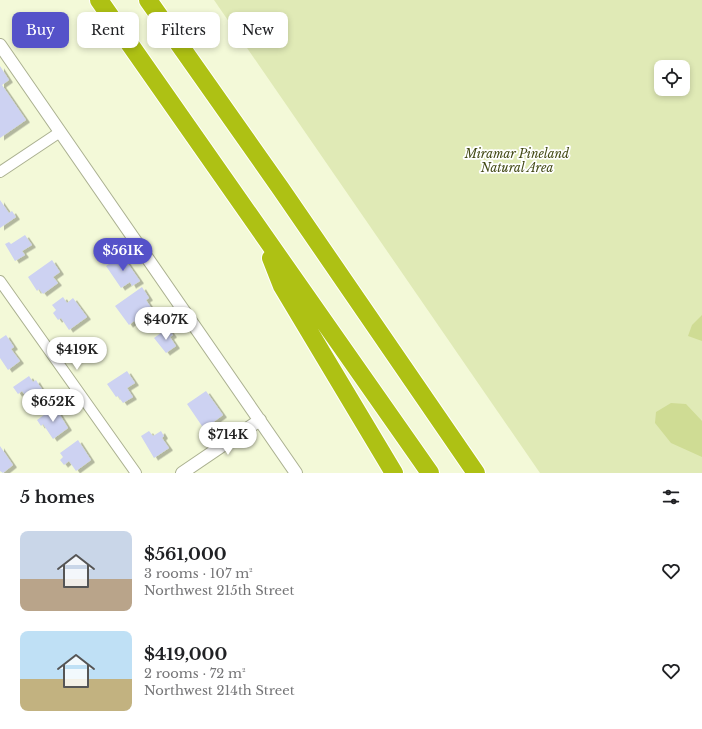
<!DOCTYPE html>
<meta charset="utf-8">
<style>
:root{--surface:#fff;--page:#f6f6f6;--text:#202124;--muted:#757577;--accent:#5552c9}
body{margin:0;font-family:"Libre Baskerville",serif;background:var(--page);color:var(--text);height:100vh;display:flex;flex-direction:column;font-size:15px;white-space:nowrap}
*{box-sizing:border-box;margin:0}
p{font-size:13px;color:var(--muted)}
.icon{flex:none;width:22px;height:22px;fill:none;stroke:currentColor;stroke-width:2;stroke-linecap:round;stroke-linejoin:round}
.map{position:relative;height:473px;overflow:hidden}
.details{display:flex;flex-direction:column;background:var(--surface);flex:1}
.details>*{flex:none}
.hud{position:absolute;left:12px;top:12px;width:400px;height:36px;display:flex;gap:8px}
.controls{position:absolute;left:654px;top:60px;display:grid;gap:8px}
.controls a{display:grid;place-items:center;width:36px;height:36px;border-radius:8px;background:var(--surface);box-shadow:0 2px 6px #0003;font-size:20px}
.price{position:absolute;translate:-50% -34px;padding:0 9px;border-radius:14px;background:#fff;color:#222;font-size:13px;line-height:26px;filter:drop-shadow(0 1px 2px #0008)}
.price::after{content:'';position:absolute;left:50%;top:24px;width:12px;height:9px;margin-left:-6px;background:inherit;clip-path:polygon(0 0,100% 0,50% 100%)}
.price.selected{background:var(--accent);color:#fff}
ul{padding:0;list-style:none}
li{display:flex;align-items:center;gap:12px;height:100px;padding:0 20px}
li span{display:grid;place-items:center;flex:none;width:112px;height:80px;border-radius:8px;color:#555}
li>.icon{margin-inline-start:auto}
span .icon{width:48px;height:48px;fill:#fffc;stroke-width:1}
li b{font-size:17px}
h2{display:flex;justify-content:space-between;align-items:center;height:48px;padding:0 20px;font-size:17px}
.pill{padding:0 14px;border-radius:8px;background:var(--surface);box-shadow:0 2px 6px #0003;font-size:14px;line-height:36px}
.pill.selected{background:var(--accent);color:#fff}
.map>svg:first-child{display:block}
.green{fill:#e0eab6;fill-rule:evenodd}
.water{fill:#cfdc94}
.building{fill:#cdd2f2;filter:url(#shadow)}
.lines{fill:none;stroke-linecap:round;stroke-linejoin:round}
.minor-casing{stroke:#abb191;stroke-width:12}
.tertiary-casing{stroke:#abb191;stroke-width:14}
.motorway-casing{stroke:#fff;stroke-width:20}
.minor{stroke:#fff;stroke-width:10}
.tertiary{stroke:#fff;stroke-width:12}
.motorway{stroke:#aec114;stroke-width:18}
.labels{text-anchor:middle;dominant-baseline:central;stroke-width:3.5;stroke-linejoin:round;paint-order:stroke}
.park-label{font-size:12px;font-style:italic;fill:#424914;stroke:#fff}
</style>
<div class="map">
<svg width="702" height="473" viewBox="0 0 702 473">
<defs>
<filter id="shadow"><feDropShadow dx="4" dy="2.5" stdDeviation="0" flood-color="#0004"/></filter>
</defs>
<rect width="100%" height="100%" fill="#f3f9d8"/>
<path class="green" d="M214 0H702V473H540ZM661 67H683V89H661Z"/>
<path class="water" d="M702 315V341L688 336 692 325Z
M671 403 686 404 702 421V457L671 443 655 423 656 412Z"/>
<path class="building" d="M0 66 9 80 2 85 26 120 0 138Z
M0 200 9 213 12 211 16 217 0 228Z
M25 235 32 245 22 251 25 255 15 261 5 244 9 242 11 244Z
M122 255 140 281 132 286 130 282 121 288 106 266Z
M52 260 60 272 53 277 58 283 43 294 39 289 37 291 28 277Z
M142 287 149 298 146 300 158 318 141 330 134 321 129 325 115 306Z
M63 297 67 303 73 298 87 317 69 330 61 318 58 320 53 313 56 310 52 305Z
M168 328 173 335 170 337 176 346 166 353 154 338Z
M6 335 14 347 11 349 20 361 8 370 0 358V339Z
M127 371 135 383 127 388 133 397 123 403 118 396 116 397 107 384Z
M29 376 33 382 36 380 39 385 42 389 40 391 43 396 32 405 22 391 18 394 13 387Z
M206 391 223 415 204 429 187 404Z
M55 407 68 428 53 439 43 424 41 426 37 420Z
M149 431 153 436 161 431 164 436 162 438 169 448 154 458 141 436Z
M78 440 91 460 76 471 69 461 64 465 60 460 63 457 60 453Z
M0 446 13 465 3 473 0 471Z"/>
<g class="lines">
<defs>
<path id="minor" d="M0 172 60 132
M0 281 136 473"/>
<path id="tertiary" d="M0 45 296 473
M182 473 260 420"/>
<path id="motorway" d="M99 0 430 473
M148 0 281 189 476 473
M271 258 282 286 394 473"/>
</defs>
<use href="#minor" class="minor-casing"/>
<use href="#tertiary" class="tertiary-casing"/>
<use href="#motorway" class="motorway-casing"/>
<use href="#minor" class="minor"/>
<use href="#tertiary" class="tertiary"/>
<use href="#motorway" class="motorway"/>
</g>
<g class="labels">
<g class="park-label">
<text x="517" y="153">Miramar Pineland<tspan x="517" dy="14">Natural Area</tspan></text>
</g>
</g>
</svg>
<div class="controls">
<a><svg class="icon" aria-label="locate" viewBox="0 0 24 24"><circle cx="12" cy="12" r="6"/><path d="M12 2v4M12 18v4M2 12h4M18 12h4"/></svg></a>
</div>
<b class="price selected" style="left:123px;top:272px">$561K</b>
<b class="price" style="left:166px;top:341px">$407K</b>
<b class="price" style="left:77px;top:371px">$419K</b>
<b class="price" style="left:53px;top:423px">$652K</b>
<b class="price" style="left:228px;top:456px">$714K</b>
<div class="hud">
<a class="pill selected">Buy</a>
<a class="pill">Rent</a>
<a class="pill">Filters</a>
<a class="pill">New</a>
</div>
</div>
<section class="details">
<h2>5 homes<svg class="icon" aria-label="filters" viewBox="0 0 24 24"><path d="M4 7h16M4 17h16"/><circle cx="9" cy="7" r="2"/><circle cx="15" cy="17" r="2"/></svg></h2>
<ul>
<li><span style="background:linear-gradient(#c9d6e8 60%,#b9a48a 0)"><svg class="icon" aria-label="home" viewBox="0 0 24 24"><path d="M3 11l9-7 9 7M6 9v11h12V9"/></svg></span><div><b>$561,000</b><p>3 rooms · 107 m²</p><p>Northwest 215th Street</p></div><svg class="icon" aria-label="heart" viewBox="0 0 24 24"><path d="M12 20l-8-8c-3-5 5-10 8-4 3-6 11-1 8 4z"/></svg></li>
<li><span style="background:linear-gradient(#bfe0f5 60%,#c2b280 0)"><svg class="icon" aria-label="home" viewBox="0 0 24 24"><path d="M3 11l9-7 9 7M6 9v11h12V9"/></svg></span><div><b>$419,000</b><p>2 rooms · 72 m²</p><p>Northwest 214th Street</p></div><svg class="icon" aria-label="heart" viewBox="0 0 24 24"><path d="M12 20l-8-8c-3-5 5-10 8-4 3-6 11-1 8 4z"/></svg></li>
</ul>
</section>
